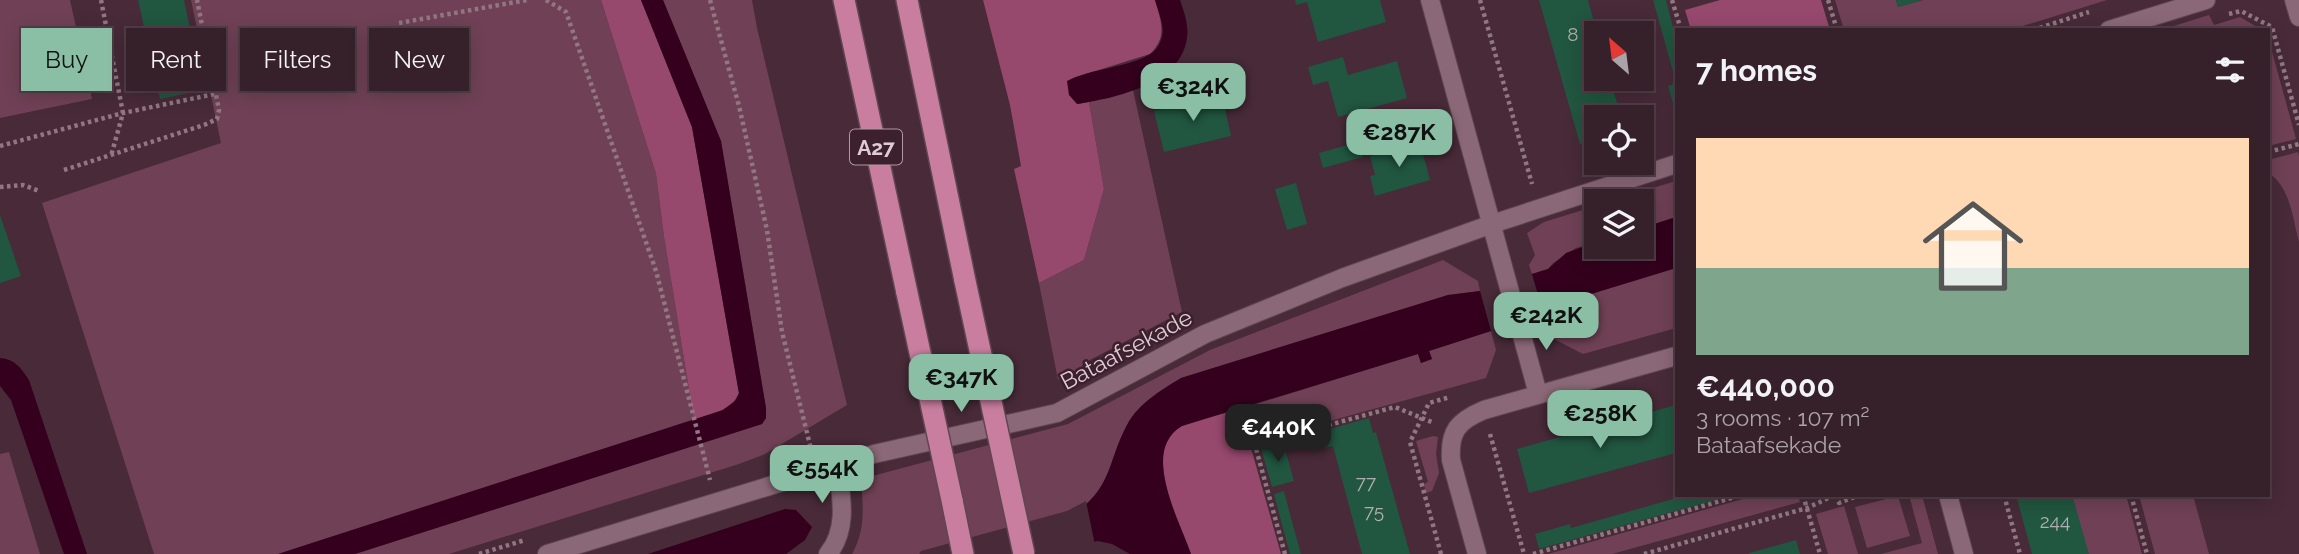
<!DOCTYPE html>
<meta charset="utf-8">
<style>
:root{--surface:#36202a;--page:#412d36;--text:#f1f3f6;--muted:#aaa3a8;--line:#503e47;--accent:#8abfa5}
body{margin:0;font-family:Raleway,sans-serif;background:var(--page);color:var(--text);height:100vh;display:flex;flex-direction:column;font-size:26px;white-space:nowrap}
*{box-sizing:border-box;margin:0}
p{font-size:23px;color:var(--muted)}
.icon{flex:none;width:38px;height:38px;fill:none;stroke:currentColor;stroke-width:2;stroke-linecap:round;stroke-linejoin:round}
.map{position:relative;flex:1;overflow:hidden}
.sheet{position:absolute;left:1675px;top:28px;width:595px;height:469px;display:flex;flex-direction:column;background:var(--surface);border-radius:0px;box-shadow:0 4px 18px #0003,0 0 0 2px var(--line)}
.sheet>*{flex:none}
.banner{position:absolute;left:21px;top:28px;width:665px;height:63px;display:flex;gap:14px}
.needle{width:46px;rotate:332deg}
.controls{position:absolute;left:1584px;top:21px;display:grid;gap:14px}
.controls a{display:grid;place-items:center;width:70px;height:70px;border-radius:0px;background:var(--surface);box-shadow:0 4px 18px #0003,0 0 0 2px var(--line);font-size:35px}
.price{position:absolute;translate:-50% -60px;padding:0 16px;border-radius:14px;background:var(--accent);color:#111;font-size:23px;line-height:46px;filter:drop-shadow(0 2px 4px #0008)}
.price::after{content:'';position:absolute;left:50%;top:42px;width:21px;height:16px;margin-left:-10px;background:inherit;clip-path:polygon(0 0,100% 0,50% 100%)}
.price.active{background:#222;color:#fff}
ul{padding:0;list-style:none}
li{display:grid;align-content:center;gap:14px;height:371px;padding:0 21px}
li span{display:grid;place-items:center;height:217px;border-radius:0px;color:#555}
li>.icon{margin-inline-start:auto}
span .icon{width:126px;height:126px;fill:#fffc;stroke-width:1}
li b{font-size:30px}
h2{display:flex;justify-content:space-between;align-items:center;height:84px;padding:0 21px;font-size:30px}
.chip{padding:0 24px;border-radius:0px;background:var(--surface);box-shadow:0 4px 18px #0003,0 0 0 2px var(--line);font-size:24px;line-height:63px}
.chip.active{background:var(--accent);color:#111}
.map>svg:first-child{display:block}
.green{fill:#704156}
.forest{fill:#96486d}
.water{fill:#34001d}
.pier{fill:#482a38}
.building{fill:#215640}
.lines{fill:none;stroke-linecap:round;stroke-linejoin:round}
.minor-casing{stroke:#5f4651;stroke-width:20}
.highway-casing{stroke:#5f4651;stroke-width:24}
.path{stroke:#917782;stroke-width:4.5;stroke-dasharray:3.5 3.5;stroke-linecap:butt}
.minor{stroke:#8b6877;stroke-width:18}
.highway{stroke:#c97ea0;stroke-width:21}
.highway-bridge-casing{stroke:#5f4651;stroke-width:24;stroke-linecap:butt}
.highway-bridge{stroke:#c97ea0;stroke-width:21}
.labels{text-anchor:middle;dominant-baseline:central;stroke-width:5;stroke-linejoin:round;paint-order:stroke}
.number-label{font-size:19px;fill:#b0aeae}
.shield{fill:#3d202d;stroke:#ae98a1;stroke-width:2}
.shield-label{font-size:21px;font-weight:bold;fill:#dfcbd3}
.street-label{font-size:23px;fill:#dfcbd3;stroke:#3d202d}
</style>
<div class="map">
<svg width="2299" height="554" viewBox="0 0 2299 554">
<rect width="100%" height="100%" fill="#482a38"/>
<path class="green" d="M0 0H70L92 99 0 118Z
M191 0H601L656 174 664 237 694 420 278 554H154L42 203 221 143Z
M663 0H752L757 28 847 405 765 454 739 464 449 554H355L762 424 766 418V408L721 141Z
M1835 0H1896L1898 7 1923 0H2107L2010 30H1844Z
M2209 15 2214 25 2240 17 2262 30H2161Z
M2268 37 2296 139 2268 146Z
M1133 90 1182 312 1084 363 1080 368 1058 380 1039 283 1084 260 1104 189 1089 102Z
M2298 152 2299 156V242C2293 220 2290 185 2268 173V160Z
M1676 181V217L1642 228V201H1610Z
M1596 206V242L1576 248 1553 263 1548 269 1532 274 1529 265 1535 255 1527 233 1544 222Z
M1443 260 1478 281 1480 291 1448 295 1181 378C1160 391 1139 403 1127 425 1109 458 1112 486 1079 510L922 554H852C866 529 863 506 861 479L1068 424 1210 350Z
M1676 268V328L1583 354 1550 337 1542 309Z
M1491 331 1496 350 1486 378 1250 443 1240 409 1418 354 1421 363 1432 359 1429 351Z
M1433 436 1438 437 1436 454 1439 473 1432 491 1426 493 1424 484 1428 482 1416 441Z
M9 452 40 554H0V454Z
M1757 495H1798L1800 502 1612 554H1548Z
M1909 495H1922L1938 554H1881L1922 543Z
M2072 495H2126L2142 554H2088Z
M2139 495H2193L2209 554H2155Z
M1898 496 1910 536 1867 548 1855 507Z
M1844 506 1858 554H1828L1816 514Z"/>
<path class="forest" d="M601 0H641L692 127 739 394C730 411 712 414 694 420L664 237 656 174Z
M983 0H1155C1161 21 1168 37 1150 54L1073 78 1077 104 1089 102 1104 189 1084 260 1039 283 1014 169 1021 166 1010 105Z
M1720 0H1821L1830 30H1691L1685 10Z
M1240 409 1281 554H1191C1181 526 1145 456 1174 431 1187 420 1223 414 1240 409Z"/>
<path class="water" d="M641 0H663L721 141 766 408V418L762 424 355 554H278L723 410 735 401 739 393 692 127Z
M1155 0H1180C1184 12 1189 25 1187 38 1181 84 1116 98 1077 104L1069 95 1067 81C1092 68 1128 68 1150 54 1156 51 1160 44 1162 37 1165 26 1158 11 1155 0Z
M1676 217V268L1542 309 1532 274 1548 269 1566 253 1596 242V247H1642V228Z
M1480 291 1491 331 1429 351 1432 359 1421 363 1418 354 1182 426C1140 451 1179 519 1191 554H1130L1112 544 1098 541 1042 554H922L1079 510C1112 486 1109 458 1127 425 1139 403 1160 391 1181 378L1448 295Z
M0 358C15 359 21 368 29 380L87 554H64L11 400 0 386Z
M785 509 796 510 812 527 805 540 786 554H648Z"/>
<path class="pier" d="M1086 501 1095 545 1057 554H919L921 551 1067 511Z"/>
<path class="building" d="M138 0H184L203 90 160 99Z
M1295 0H1380L1386 22 1318 42 1307 2 1296 5Z
M1539 0H1588L1597 33 1596 79H1610L1621 117H1596V139L1580 144Z
M1653 0H1666L1676 40V82Z
M1896 0H1919V1L1898 7Z
M1343 57 1348 75 1397 61 1407 98 1338 117 1328 81 1313 85 1308 67Z
M1676 83V114L1668 86Z
M1222 95 1231 136 1164 152 1154 111Z
M1358 142 1363 157 1323 168 1319 153Z
M1420 143 1430 180 1375 196 1370 176 1375 175 1370 156Z
M1296 183 1307 224 1287 230 1275 189Z
M0 215 21 276 0 283Z
M1676 405V453L1529 493 1517 449Z
M1369 418 1373 433 1376 432 1410 554H1362L1333 446 1324 448 1319 432Z
M1283 442 1294 481 1272 487 1261 448Z
M1284 491 1291 518 1301 554H1290L1281 521 1274 494Z
M1687 495 1730 496 1539 549 1535 534 1570 524 1571 528Z
M2016 495H2072L2089 554H2032Z
M1796 540 1800 554H1749V553Z"/>
<g class="lines">
<defs>
<path id="minor" d="M1430 0 1538 394
M2294 0 2299 17
M2109 30 2206 0
M1948 495 1964 554
M547 554 874 454 1057 413 1205 334 1342 278 1492 224 1676 164
M828 554C849 528 841 495 837 464
M1477 554 1451 460C1449 431 1458 421 1484 410L1676 356"/>
<path id="highway" d="M844 0 907 293
M907 0 965 281
M952 500 963 554"/>
</defs>
<use href="#minor" class="minor-casing"/>
<use href="#highway" class="highway-casing"/>
<path class="path" d="M101 0 123 113 111 156
M546 0 566 12 656 271 710 480
M710 0 739 106 767 230 782 332 811 449
M1480 0 1532 184
M1672 0 1681 30
M1828 0 1837 30
M2229 14 2241 11 2272 27 2299 125
M399 23 527 0
M2033 30 2089 12
M0 146 123 113 215 94
M2268 152 2299 144
M64 170 204 125 217 119 219 110 197 0
M0 187 23 185 39 191
M1490 434 1524 554
M1803 495 1820 554
M1837 495 1839 503 1860 495
M2004 495 2020 554
M2131 495 2147 554
M479 554 525 540
M1285 554 1255 445 1395 407 1434 423
M1441 554 1410 442 1429 403 1450 397
M1533 554 1742 495
M1644 554 1807 508 1835 495"/>
<use href="#minor" class="minor"/>
<use href="#highway" class="highway"/>
<defs>
<path id="highway-bridge" d="M965 281 1024 554
M907 293 952 500"/>
</defs>
<use href="#highway-bridge" class="highway-bridge-casing"/>
<use href="#highway-bridge" class="highway-bridge"/>
</g>
<g class="labels">
<g class="number-label">
<text x="1573" y="34">8</text>
<text x="1366" y="482">77</text>
<text x="1374" y="511">75</text>
<text x="2055" y="521">244</text>
</g>
<rect class="shield" x="850" y="129.5" width="52" height="35" rx="5"/>
<g class="shield-label">
<text x="876" y="147">A27</text>
</g>
<g class="street-label">
<text transform="translate(1126 349) rotate(-28)">Bataafsekade</text>
</g>
</g>
</svg>
<div class="controls">
<a><svg class="needle" viewBox="-14 -14 28 28"><path d="M0-13l5 13h-10z" fill="#e53935"/><path d="M0 13l5-13h-10z" fill="#aaa3a8"/></svg></a>
<a><svg class="icon" aria-label="locate" viewBox="0 0 24 24"><circle cx="12" cy="12" r="6"/><path d="M12 2v4M12 18v4M2 12h4M18 12h4"/></svg></a>
<a><svg class="icon" aria-label="layers" viewBox="0 0 24 24"><path d="M12 4l9 5-9 5-9-5zM3 14l9 5 9-5"/></svg></a>
</div>
<b class="price" style="left:1193px;top:123px">€324K</b>
<b class="price" style="left:1399px;top:169px">€287K</b>
<b class="price" style="left:1546px;top:352px">€242K</b>
<b class="price" style="left:961px;top:414px">€347K</b>
<b class="price" style="left:1600px;top:450px">€258K</b>
<b class="price active" style="left:1278px;top:464px">€440K</b>
<b class="price" style="left:822px;top:505px">€554K</b>
<div class="banner">
<a class="chip active">Buy</a>
<a class="chip">Rent</a>
<a class="chip">Filters</a>
<a class="chip">New</a>
</div>
<section class="sheet">
<h2>7 homes<svg class="icon" aria-label="filters" viewBox="0 0 24 24"><path d="M4 7h16M4 17h16"/><circle cx="9" cy="7" r="2"/><circle cx="15" cy="17" r="2"/></svg></h2>
<ul>
<li><span style="background:linear-gradient(#ffd9b3 60%,#7fa58c 0)"><svg class="icon" aria-label="home" viewBox="0 0 24 24"><path d="M3 11l9-7 9 7M6 9v11h12V9"/></svg></span><div><b>€440,000</b><p>3 rooms · 107 m²</p><p>Bataafsekade</p></div></li>
</ul>
</section>
</div>
